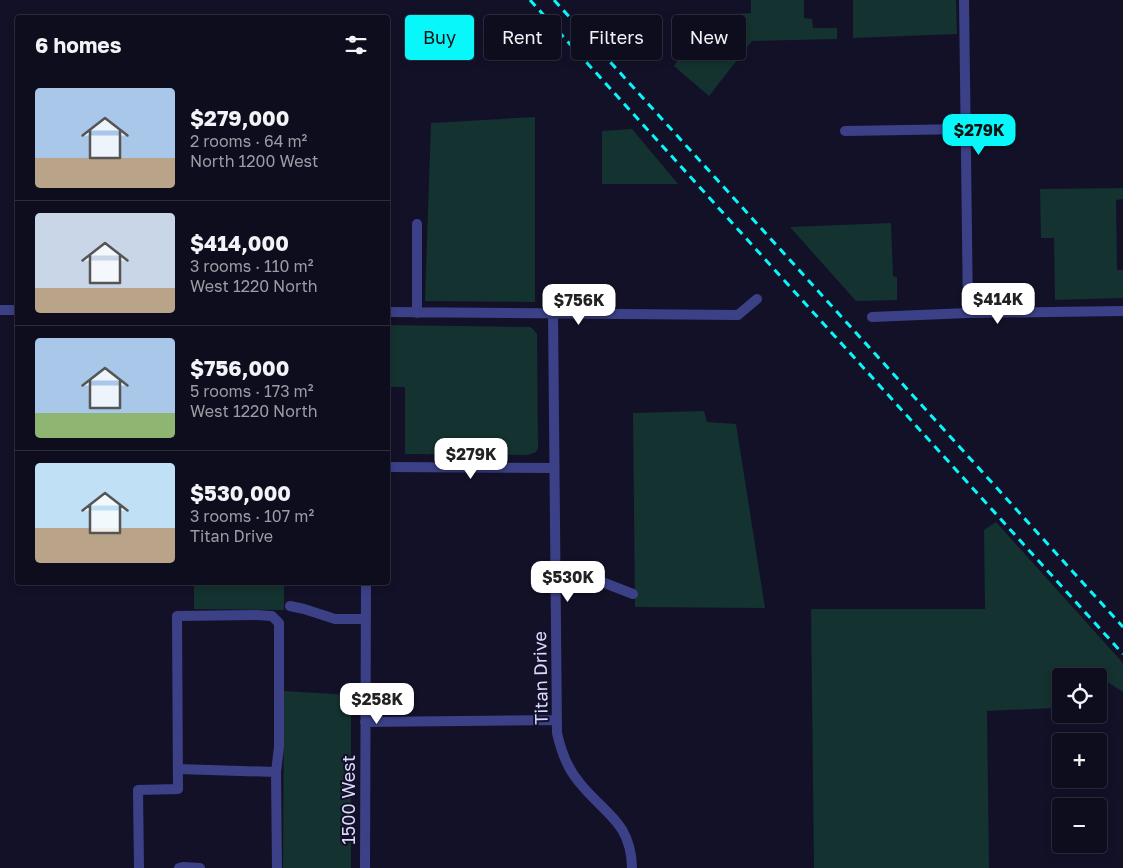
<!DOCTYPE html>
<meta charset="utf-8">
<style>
:root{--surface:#0e0d1e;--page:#1c1b2b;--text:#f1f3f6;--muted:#9b9ca4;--line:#2e2d3c;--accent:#08f7fb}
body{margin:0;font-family:"Golos Text",sans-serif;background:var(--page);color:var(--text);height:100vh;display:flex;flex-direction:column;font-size:19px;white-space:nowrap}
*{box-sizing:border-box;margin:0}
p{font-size:16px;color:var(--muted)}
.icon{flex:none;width:28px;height:28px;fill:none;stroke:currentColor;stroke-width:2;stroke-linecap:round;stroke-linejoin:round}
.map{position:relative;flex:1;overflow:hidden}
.side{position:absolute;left:15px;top:15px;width:375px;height:570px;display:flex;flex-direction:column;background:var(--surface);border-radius:5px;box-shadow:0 2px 8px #0003,0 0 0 1px var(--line)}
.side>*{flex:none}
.hud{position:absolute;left:405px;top:15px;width:475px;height:45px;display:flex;gap:10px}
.buttons{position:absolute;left:1052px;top:668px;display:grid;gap:10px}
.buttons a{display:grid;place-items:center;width:55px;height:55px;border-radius:5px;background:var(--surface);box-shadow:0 2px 8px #0003,0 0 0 1px var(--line);font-size:25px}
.price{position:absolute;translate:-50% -42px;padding:0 11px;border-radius:10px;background:#fff;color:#222;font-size:16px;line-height:32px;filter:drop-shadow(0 1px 2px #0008)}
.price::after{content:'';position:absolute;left:50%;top:30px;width:15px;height:11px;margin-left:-8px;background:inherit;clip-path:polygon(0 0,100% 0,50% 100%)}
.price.on{background:var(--accent);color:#111}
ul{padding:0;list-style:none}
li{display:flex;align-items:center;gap:15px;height:125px;padding:0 20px}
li+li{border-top:1px solid var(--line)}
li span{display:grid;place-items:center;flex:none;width:140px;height:100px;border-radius:5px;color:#555}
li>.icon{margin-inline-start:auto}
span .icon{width:60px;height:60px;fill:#fffc;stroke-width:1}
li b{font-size:21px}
h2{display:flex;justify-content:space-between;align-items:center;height:60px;padding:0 20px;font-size:21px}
.pill{padding:0 18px;border-radius:5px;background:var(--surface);box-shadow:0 2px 8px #0003,0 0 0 1px var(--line);font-size:18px;line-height:45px}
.pill.on{background:var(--accent);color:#111}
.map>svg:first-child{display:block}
.green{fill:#14322f}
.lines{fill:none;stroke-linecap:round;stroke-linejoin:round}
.minor{stroke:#3c4087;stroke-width:10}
.rail{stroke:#08f7fb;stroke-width:3;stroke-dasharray:8 6;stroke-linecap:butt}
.labels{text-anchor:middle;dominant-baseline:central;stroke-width:4;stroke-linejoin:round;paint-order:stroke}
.street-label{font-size:18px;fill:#dad9fe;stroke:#131128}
</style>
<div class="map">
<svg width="1123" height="868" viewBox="0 0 1123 868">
<rect width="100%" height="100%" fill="#131128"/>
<path class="green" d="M751 0H804V18L812 19 813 28H837V39L752 41 709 96 674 66 700 27 699 16 751 13Z
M853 0H956L957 34 853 38Z
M535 117V302L425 301 431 123Z
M632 129 678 184H602V131Z
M1123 188V199L1116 200 1117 270H1123V298L1055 300 1054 238H1041L1040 189Z
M891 223 893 276 897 277V300L856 301 790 227Z
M388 325 530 327 533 329 537 334 538 448 536 452 527 455 405 454V387H388Z
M704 411 707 422 736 424 765 608 635 607 633 413Z
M996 522 1123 663V692L1103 679 1099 678V676H1061V698L1054 708 987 711 989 868H814L811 609H985L984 530Z
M194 583H284V610L194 609Z
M284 691 351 695V868H283Z"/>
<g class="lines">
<path class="minor" d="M964 0 968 313
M845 131 966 129
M0 310H18
M388 312 738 315 757 299
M417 313V224
M553 313 557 733C561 751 567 768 579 782 604 814 631 821 632 868
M872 317 968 313 1123 311
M388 467 554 468
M555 573 584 575 633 594
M290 606 304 609 335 619H366
M365 722 557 720
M178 769 276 772 277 868
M139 868 138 790 178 789 177 616 256 615 272 616 279 623V747L276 772
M179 868 183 867 200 868
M365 868 366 582"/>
<path class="rail" d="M530 0 1123 654
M554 0 1123 627"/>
</g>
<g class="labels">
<g class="street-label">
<text transform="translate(540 678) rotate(-91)">Titan Drive</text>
<text transform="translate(348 800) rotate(-90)">1500 West</text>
</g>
</g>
</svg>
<div class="buttons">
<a><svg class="icon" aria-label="locate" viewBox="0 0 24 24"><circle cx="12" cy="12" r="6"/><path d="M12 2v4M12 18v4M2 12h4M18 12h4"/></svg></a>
<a>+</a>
<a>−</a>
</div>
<b class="price on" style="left:979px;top:156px">$279K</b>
<b class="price" style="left:998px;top:325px">$414K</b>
<b class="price" style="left:579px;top:326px">$756K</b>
<b class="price" style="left:471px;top:480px">$279K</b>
<b class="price" style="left:568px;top:603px">$530K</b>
<b class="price" style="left:377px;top:725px">$258K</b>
<div class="hud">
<a class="pill on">Buy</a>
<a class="pill">Rent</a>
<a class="pill">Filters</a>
<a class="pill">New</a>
</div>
<section class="side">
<h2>6 homes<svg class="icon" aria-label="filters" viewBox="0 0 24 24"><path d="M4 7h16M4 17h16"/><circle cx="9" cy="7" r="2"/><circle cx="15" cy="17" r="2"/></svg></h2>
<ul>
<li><span style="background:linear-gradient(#a9c7e8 70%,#b9a48a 0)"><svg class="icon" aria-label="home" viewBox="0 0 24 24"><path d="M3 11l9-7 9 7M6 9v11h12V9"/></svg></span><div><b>$279,000</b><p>2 rooms · 64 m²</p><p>North 1200 West</p></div></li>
<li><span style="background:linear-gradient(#c9d6e8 75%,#b9a48a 0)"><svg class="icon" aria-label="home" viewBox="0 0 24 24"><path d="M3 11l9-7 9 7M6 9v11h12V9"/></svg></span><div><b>$414,000</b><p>3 rooms · 110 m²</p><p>West 1220 North</p></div></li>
<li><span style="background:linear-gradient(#a9c7e8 75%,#8fb573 0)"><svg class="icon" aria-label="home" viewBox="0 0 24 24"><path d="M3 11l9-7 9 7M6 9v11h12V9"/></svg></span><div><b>$756,000</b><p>5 rooms · 173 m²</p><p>West 1220 North</p></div></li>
<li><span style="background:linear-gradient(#bfe0f5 65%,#b9a48a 0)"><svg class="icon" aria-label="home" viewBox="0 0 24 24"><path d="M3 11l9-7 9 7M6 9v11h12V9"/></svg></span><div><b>$530,000</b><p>3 rooms · 107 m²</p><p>Titan Drive</p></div></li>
</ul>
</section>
</div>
